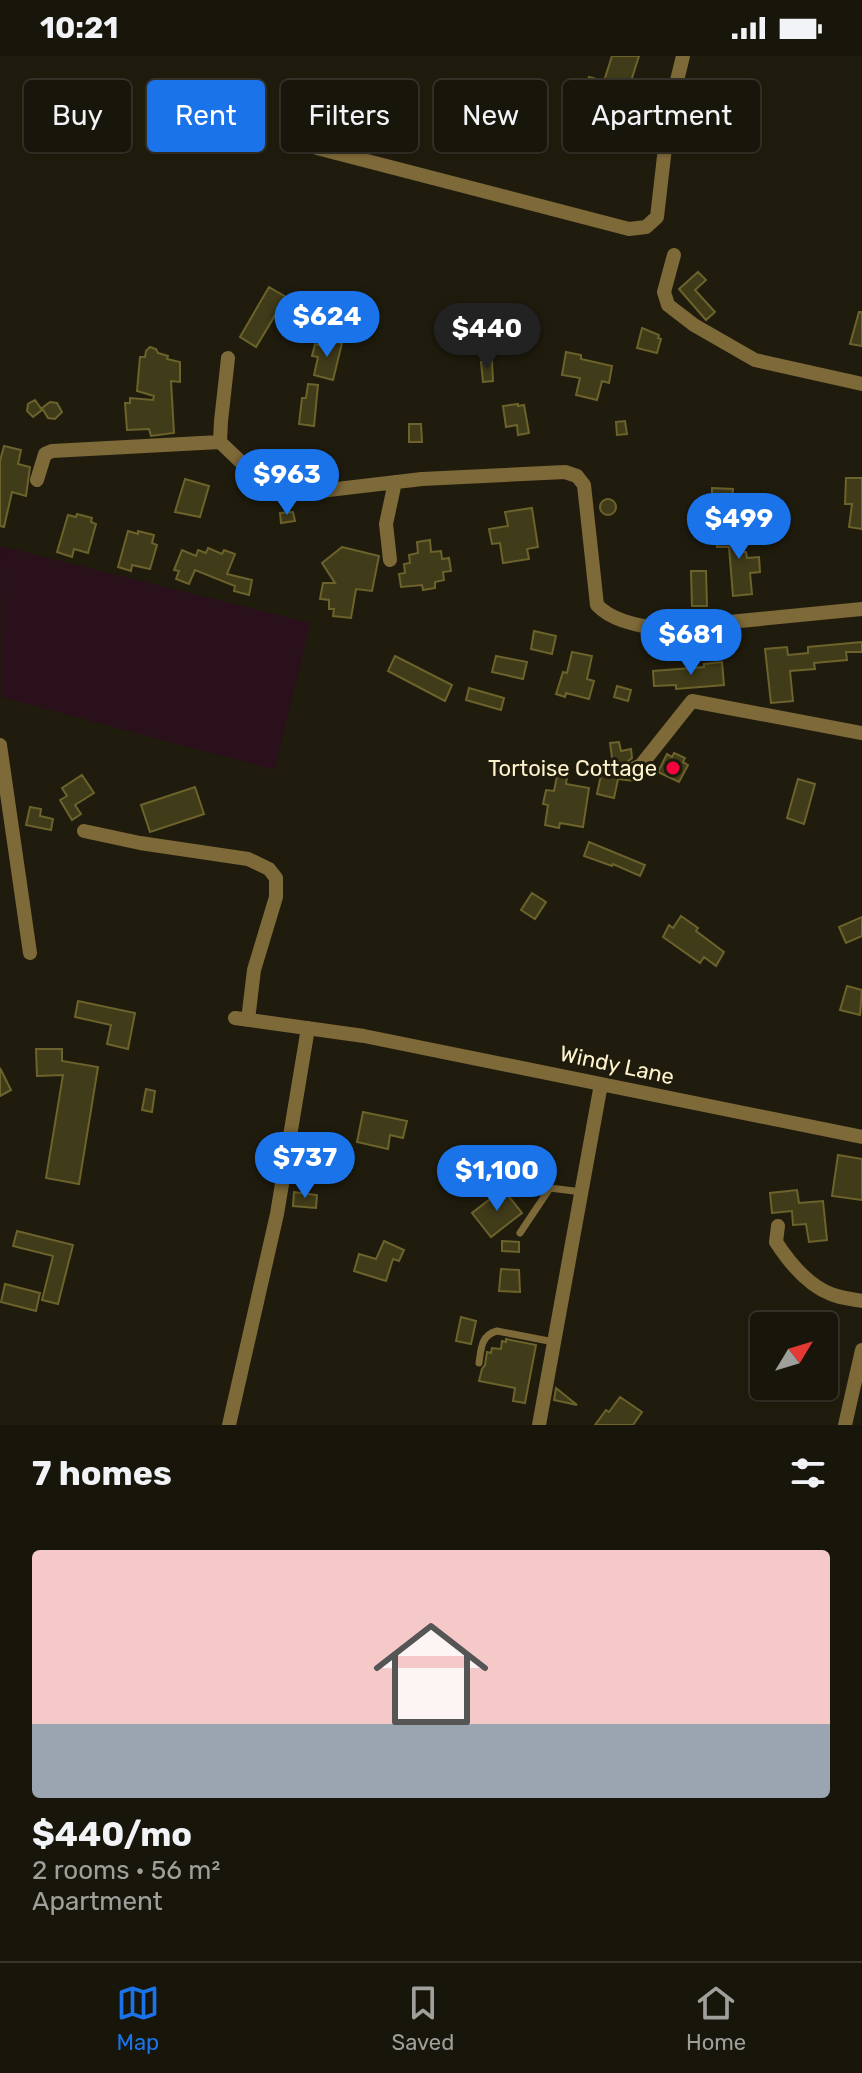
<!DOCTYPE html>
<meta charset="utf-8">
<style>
:root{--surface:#18150a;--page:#252218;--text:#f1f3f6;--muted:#9f9f9c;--line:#36342b;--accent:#1a73e8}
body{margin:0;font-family:Rubik,sans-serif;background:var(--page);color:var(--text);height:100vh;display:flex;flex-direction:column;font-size:30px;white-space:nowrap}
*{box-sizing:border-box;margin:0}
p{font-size:26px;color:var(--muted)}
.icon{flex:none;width:44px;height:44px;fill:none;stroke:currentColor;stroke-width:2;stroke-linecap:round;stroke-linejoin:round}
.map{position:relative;height:1369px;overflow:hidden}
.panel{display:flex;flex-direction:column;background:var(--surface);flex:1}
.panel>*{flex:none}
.top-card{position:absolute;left:24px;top:24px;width:814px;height:72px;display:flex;gap:16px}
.needle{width:52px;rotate:52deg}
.fabs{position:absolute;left:750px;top:1256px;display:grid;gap:16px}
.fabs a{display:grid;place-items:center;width:88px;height:88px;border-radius:8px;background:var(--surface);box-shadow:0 2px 6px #0004,0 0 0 2px var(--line);font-size:40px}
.price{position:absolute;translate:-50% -68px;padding:0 18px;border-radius:28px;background:var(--accent);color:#fff;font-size:26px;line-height:52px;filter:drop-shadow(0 2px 4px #0008)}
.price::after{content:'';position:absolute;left:50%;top:48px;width:24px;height:18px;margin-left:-12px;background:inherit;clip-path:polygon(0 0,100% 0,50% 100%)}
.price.on{background:#222;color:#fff}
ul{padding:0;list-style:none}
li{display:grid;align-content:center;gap:16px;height:424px;padding:0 32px}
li+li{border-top:2px solid var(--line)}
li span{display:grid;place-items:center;height:248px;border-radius:8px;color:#555}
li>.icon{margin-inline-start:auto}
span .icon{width:144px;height:144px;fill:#fffc;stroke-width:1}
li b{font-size:34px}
h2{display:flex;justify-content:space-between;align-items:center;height:96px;padding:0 32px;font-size:34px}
.chip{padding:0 28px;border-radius:8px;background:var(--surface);box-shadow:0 2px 6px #0004,0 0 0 2px var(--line);font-size:28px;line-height:72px}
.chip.on{background:var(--accent);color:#fff}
.status{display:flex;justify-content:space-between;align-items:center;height:56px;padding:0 40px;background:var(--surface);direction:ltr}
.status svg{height:22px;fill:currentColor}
.tab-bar{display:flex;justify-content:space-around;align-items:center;height:112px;border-top:2px solid var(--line);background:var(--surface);font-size:22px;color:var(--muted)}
.tab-bar a{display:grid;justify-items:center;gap:4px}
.tab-bar .on{color:var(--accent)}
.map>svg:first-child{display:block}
.green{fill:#29101a}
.building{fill:#403b19;stroke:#6c622b;stroke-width:2}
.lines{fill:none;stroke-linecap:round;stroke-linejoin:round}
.service{stroke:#7e6938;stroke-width:7}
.minor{stroke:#7e6938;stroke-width:14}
.poi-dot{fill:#f4033e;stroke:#201c0d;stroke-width:3}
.labels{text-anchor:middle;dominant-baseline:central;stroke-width:6;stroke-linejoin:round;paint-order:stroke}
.poi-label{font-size:22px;fill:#fef3cc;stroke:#201c0d;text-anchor:end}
.street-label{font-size:22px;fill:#fef3cc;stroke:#201c0d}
</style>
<div class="status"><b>10:21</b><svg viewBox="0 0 49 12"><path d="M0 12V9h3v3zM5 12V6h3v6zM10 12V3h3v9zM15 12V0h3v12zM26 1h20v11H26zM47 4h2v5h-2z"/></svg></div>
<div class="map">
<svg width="862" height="1369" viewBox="0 0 862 1369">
<rect width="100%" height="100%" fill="#201c0d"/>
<path class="green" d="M0 490 310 567 275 714 1 641Z"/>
<path class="building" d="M612 0H639L625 44 585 33 589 21 604 25Z
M477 37 505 44 500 66 496 65 494 71 485 69 484 74 471 71 472 66 456 63 459 50 463 51 464 47H467L468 39 476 40Z
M698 216 706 224 695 234 715 256 706 264 679 233Z
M269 231 286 241 256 291 240 281Z
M859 256H862V290L850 288Z
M642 272 659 279 658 282 661 283 657 297 637 292Z
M328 284 342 287 333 324 314 319 318 301 312 300 315 288 326 291Z
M150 291 156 293 158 297 168 300 167 303 180 306V326L171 325 174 377 151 380 149 373 127 374 125 347H130V342L153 344 154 340 137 335 140 301H145L146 295Z
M566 296 581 299V303L612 310 609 327 602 325 597 344 576 339 580 322 562 319Z
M492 305 493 325 483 326 481 306Z
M308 328 318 329 314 370 299 368 302 342H306Z
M35 344 42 354 33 361 27 355 28 348Z
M50 346 57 347 62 356 55 363 48 362 42 352Z
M518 348V350L524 349 529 377 518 379 517 369 506 371 503 350Z
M625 365 627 378 617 379 616 366Z
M409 368H421L422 386H409Z
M4 390 21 394 18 408 30 411 26 440 12 436 4 471 0 470V405Z
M846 422H862V473L849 471 852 448H845Z
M185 423 209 430 200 461 175 456Z
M712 432 733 433 731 456 715 455V442L712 441Z
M600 451a8 8 0 1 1 16 0a8 8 0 1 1-16 0Z
M532 452 538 491 527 493 529 503 503 507 500 487 492 488 489 473 508 470 505 456Z
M293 456 295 465 281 467 280 457Z
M77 458 92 462 91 466 96 468 88 497 74 493 72 501 57 496 68 459 76 461Z
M743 474 744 496H746L747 502 759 501 760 516 750 517 752 538 733 540 729 491H717L716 475Z
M128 475 138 478V475L154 479 152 487 157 489 150 513 132 509 131 515 118 511Z
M430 484 431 496 441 495 442 503 449 502 451 515 443 516 444 524 435 526V532L423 534 422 529 401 531 399 518 405 517 404 508 410 507 409 499 418 497 417 486Z
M342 491 379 500 372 535 356 533 351 562 333 560 334 553H329V544L320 543 323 527H335L322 507Z
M208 492 222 498 224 494 235 498 227 518 252 524 249 539 234 535 235 530 195 514 189 528 176 523 179 515 174 514 182 494 196 500 198 494 206 497Z
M691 515H706L707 550H692Z
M534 575 556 580 552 598 531 593Z
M862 586V596H846L847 604 814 607 815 613 790 615 793 645 771 647 765 593 787 591 788 599 808 597V591Z
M572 596 592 600 587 623 594 625 589 643 566 637 565 641 556 638 563 616 567 617Z
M395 600 452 629 445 645 388 615Z
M496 600 527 606 523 623 492 616Z
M722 606 724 629 676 633V629L654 630 653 615 704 611V608Z
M617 630 631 634 628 645 614 641Z
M469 632 504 642 501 654 466 644Z
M619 686 621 695 631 693 632 702 627 706 625 712 626 717 634 722 635 725 618 723 614 742 597 738 602 714 614 716 610 687Z
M674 697 685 702 683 706 688 709 679 726 658 716 667 698 672 701Z
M82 719 94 737 75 749 81 758 72 764 60 744 67 740 62 732Z
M557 720 567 721 566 728 589 732 583 771 560 767 559 772 545 769 548 749 543 748 546 734 554 735Z
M798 723 815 728 804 768 787 762Z
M195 731 204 758 150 776 141 749Z
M30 751 41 753 40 760 53 763 51 774 26 769Z
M589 786 645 809 640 820 613 808 612 810 584 800Z
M532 837 546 846 535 863 521 854Z
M681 860 698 872 696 875 724 896 716 910 704 901 700 907 663 881 669 869 673 872Z
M862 861V880L846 887 839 871Z
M847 930 862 934 860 959 840 954Z
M78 945 135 957 128 993 107 988 111 969 75 961Z
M36 993H62V1005L98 1011 79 1128 46 1122 63 1019 37 1020Z
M0 1012 11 1034 0 1040Z
M146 1033 155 1035 152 1056 142 1054Z
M363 1056 407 1065 403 1082 390 1079 388 1093 357 1086Z
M838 1099 862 1103V1144L832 1140Z
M503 1133 522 1157 491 1181 472 1157Z
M797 1134 799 1147 823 1145 827 1184 809 1186 806 1168 793 1169 792 1155 772 1157 770 1137Z
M294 1136 317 1139 316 1152 293 1150Z
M17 1175 73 1189 58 1248 42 1244 53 1200 13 1190Z
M384 1185 404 1194 399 1205 393 1203 386 1225 354 1215 359 1198 376 1203Z
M502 1185 519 1186V1196L502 1195Z
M501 1213 519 1214 520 1236 499 1235Z
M5 1228 40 1237 36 1255 1 1246Z
M461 1261 476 1265 471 1288 456 1285Z
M506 1283 536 1289 525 1347 513 1345 515 1332 479 1325 482 1313 485 1309 487 1296 491 1297 492 1292 501 1293 502 1285 506 1286Z
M556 1332 577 1349 554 1344Z
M620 1341 642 1356 633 1369H595L606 1354 609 1356Z"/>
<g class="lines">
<path class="service" d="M520 1177 550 1132 582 1136
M479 1307C481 1293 481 1279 497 1275L554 1286"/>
<path class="minor" d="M317 92 629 173 646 171 657 161 669 57 683 0
M674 199 664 236 668 249 694 269 755 304 862 328
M228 302 221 365 220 386 268 432 286 439 422 423 565 416 577 420 584 429 597 549C612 565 637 569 658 573L862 553
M37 424 45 398 52 395 220 386
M390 504 386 468 395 426
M0 689 30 897
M635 712 641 709 692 645 862 677
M84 775 140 787 248 803 269 813 276 822V841L254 914 248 964
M235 962 364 980 862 1081
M778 1170 776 1186C789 1206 807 1229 831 1238 840 1242 852 1243 862 1245
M229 1369 277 1158 308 972
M539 1369 601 1028
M845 1369 862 1294"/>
</g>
<circle class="poi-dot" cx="673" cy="712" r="8"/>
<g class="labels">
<g class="poi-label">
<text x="657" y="712">Tortoise Cottage</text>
</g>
<g class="street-label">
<text transform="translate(617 1009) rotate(12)">Windy Lane</text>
</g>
</g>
</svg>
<div class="fabs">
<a><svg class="needle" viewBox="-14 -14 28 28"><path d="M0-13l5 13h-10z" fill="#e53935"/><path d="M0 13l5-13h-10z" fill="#9f9f9c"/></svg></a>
</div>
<b class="price" style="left:327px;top:303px">$624</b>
<b class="price on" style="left:487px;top:315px">$440</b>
<b class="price" style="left:287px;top:461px">$963</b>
<b class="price" style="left:739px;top:505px">$499</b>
<b class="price" style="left:691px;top:621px">$681</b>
<b class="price" style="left:305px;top:1144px">$737</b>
<b class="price" style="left:497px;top:1157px">$1,100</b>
<div class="top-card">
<a class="chip">Buy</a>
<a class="chip on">Rent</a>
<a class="chip">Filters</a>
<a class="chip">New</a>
<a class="chip">Apartment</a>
</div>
</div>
<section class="panel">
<h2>7 homes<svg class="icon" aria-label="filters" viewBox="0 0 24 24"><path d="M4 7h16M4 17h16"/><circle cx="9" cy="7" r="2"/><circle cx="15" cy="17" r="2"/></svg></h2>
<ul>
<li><span style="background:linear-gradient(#f6c9c9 70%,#9aa5b1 0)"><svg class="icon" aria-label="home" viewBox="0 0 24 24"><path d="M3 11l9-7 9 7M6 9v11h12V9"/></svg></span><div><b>$440/mo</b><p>2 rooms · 56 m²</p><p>Apartment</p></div></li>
</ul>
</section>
<nav class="tab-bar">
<a class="on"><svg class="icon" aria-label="map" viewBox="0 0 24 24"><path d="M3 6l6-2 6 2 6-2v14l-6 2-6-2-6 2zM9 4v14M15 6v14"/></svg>Map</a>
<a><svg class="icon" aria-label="saved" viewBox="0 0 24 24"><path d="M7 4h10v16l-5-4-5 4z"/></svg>Saved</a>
<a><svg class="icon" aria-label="home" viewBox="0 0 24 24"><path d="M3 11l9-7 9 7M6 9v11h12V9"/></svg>Home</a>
</nav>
